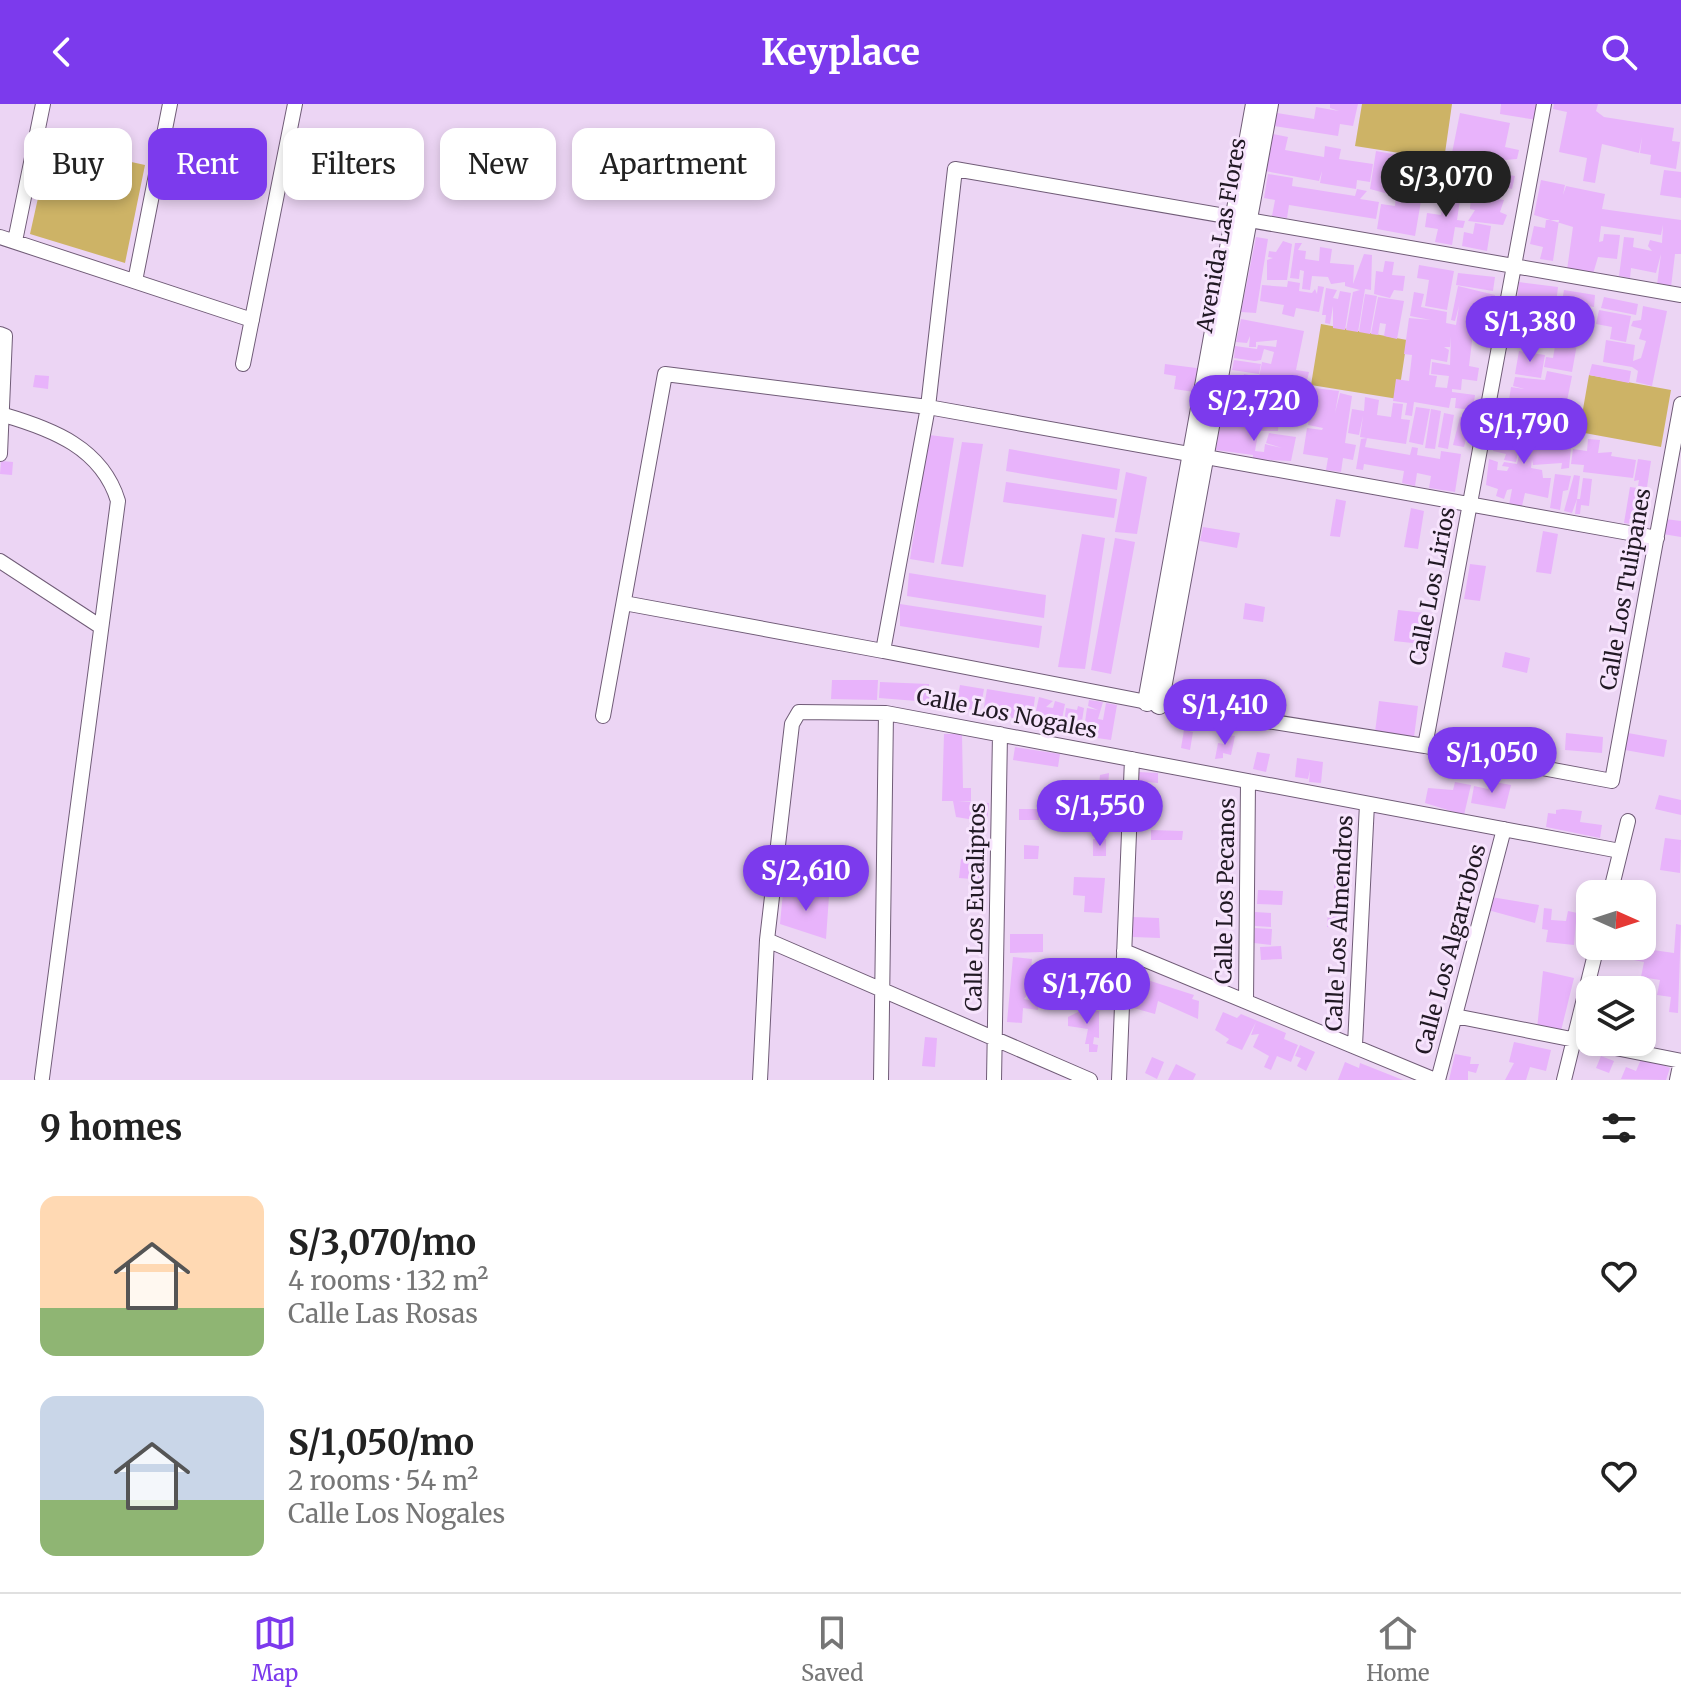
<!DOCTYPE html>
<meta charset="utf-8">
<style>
:root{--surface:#fff;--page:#f2f2f2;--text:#222;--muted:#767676;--line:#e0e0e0;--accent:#7c3aed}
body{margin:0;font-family:Merriweather,serif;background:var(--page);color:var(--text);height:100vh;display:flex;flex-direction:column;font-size:30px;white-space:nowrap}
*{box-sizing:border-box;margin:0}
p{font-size:26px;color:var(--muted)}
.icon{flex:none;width:44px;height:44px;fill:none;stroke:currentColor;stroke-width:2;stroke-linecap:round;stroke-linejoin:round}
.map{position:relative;height:976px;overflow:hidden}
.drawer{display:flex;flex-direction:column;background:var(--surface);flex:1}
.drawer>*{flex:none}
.banner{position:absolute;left:24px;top:24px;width:800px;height:72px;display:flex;gap:16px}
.needle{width:52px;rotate:93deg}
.fabs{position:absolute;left:1576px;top:776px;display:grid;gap:16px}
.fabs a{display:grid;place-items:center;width:80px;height:80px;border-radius:16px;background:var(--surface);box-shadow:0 4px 12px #0003;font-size:40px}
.price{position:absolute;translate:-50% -68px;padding:0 18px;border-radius:28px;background:var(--accent);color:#fff;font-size:26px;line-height:52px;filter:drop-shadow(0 2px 4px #0008)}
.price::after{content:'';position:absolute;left:50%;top:48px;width:24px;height:18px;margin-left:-12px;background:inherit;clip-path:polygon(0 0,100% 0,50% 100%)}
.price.on{background:#222;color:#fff}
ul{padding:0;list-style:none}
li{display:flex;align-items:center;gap:24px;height:200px;padding:0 40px}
li span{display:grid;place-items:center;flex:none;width:224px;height:160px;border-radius:16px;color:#555}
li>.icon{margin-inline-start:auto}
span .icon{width:96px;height:96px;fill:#fffc;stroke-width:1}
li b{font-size:34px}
h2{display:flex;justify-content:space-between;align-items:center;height:96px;padding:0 40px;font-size:34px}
.tag{padding:0 28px;border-radius:16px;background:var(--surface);box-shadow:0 4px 12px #0003;font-size:28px;line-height:72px}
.tag.on{background:var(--accent);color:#fff}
header{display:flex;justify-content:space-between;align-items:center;height:104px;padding:0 40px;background:var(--accent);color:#fff;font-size:36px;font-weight:700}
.tab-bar{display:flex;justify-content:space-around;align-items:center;height:112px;border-top:2px solid var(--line);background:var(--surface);font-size:22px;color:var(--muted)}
.tab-bar a{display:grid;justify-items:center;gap:4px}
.tab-bar .on{color:var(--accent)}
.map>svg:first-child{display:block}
.green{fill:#cdb366}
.building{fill:#e8b3fb;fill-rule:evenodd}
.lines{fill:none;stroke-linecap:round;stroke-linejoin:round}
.minor-casing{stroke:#705c77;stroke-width:16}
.tertiary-casing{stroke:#705c77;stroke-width:20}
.minor{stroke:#fff;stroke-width:14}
.tertiary{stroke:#fff;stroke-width:18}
.labels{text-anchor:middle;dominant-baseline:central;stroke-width:6;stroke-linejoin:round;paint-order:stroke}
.street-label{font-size:22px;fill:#211924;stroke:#f7e4fd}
</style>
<header><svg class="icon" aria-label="back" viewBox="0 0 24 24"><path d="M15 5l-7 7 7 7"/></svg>Keyplace<svg class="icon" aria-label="search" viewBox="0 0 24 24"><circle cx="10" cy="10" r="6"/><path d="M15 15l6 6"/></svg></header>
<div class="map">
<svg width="1681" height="976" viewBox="0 0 1681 976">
<rect width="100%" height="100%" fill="#ecd5f4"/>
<path class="green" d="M1362 0H1452L1444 56 1355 42Z
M50 40 145 61 125 159 30 130Z
M1321 220 1407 236 1398 295 1311 281Z
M1589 271 1671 286 1661 343 1579 328Z"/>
<path class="building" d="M1330 0H1358L1353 22 1340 20 1338 32 1274 22 1277 9 1314 15 1316 3 1339 7 1330 4Z
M1501 0H1539L1537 16 1500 10Z
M1554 0H1598L1596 7 1604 13 1674 24 1672 37 1680 38 1676 65 1650 60 1651 51 1640 49 1642 33 1639 49 1602 40 1595 79 1583 77 1587 54 1559 48 1567 8 1553 5Z
M1460 9 1510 19 1505 43 1519 46 1517 55 1505 56 1503 64 1489 63V48H1478L1477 58 1468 60 1463 80 1446 76 1435 82V70L1448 69Z
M1273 30 1288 33 1285 46 1324 53 1325 42 1341 45 1339 55 1373 60 1370 78 1357 76 1356 85 1320 79 1322 67 1319 77 1265 67Z
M1376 47 1404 52 1402 66 1425 69 1422 92 1397 89 1396 92 1421 97 1415 132 1377 125 1381 100 1395 102 1396 92 1370 85Z
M1480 66 1515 72 1512 85 1499 82 1497 95 1504 96 1500 108 1507 111 1503 121 1468 117 1475 106 1470 105 1471 92 1486 94 1475 91Z
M1664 66 1681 68V94L1660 91Z
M1268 70 1293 74 1292 82 1355 92 1357 85 1367 87 1360 95 1379 98 1376 115 1289 101 1287 114 1272 112 1275 96 1264 94Z
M1541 76 1565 81 1563 91 1566 82 1605 90 1602 105 1681 116V150H1675L1671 183 1657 181 1661 150 1656 169 1631 164 1630 174 1619 172 1624 133 1634 134 1633 143 1652 147 1648 142 1650 136 1662 139 1663 121 1661 131 1601 122 1599 138 1603 137 1604 130 1620 131 1617 155 1598 153 1593 170 1567 166 1573 123 1534 111Z
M1445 86 1461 89 1457 116 1465 117 1463 124 1455 123 1452 141 1435 138 1438 125 1425 123 1427 109 1441 111Z
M1546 116H1559L1553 157 1540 155 1543 143 1530 140 1534 122 1545 124Z
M1475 119 1491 122 1487 147 1462 142 1464 128 1473 130Z
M1256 133 1268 135 1256 209 1241 208Z
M1283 137 1292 140 1287 176H1267V156L1273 154 1268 153 1269 147 1276 148Z
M1295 139H1302L1298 146 1306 147 1305 155 1319 157 1320 143 1332 145 1330 159 1354 161 1353 180 1364 150 1372 151 1371 186 1365 185 1358 228 1346 226 1353 188 1360 186 1345 182V178L1331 180 1328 173 1312 172 1310 186 1302 185 1304 167 1300 166 1299 175 1290 174Z
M1385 157 1394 158 1392 171 1405 172 1403 187 1394 186 1390 194 1374 190 1376 167 1383 168Z
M1419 161 1454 167 1447 206 1425 202 1429 176 1417 174Z
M1458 169 1495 173 1493 187 1456 181Z
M1288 177 1300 179 1299 187 1312 189 1315 185 1317 190 1318 182 1324 183 1319 208 1296 204 1294 213 1282 210 1284 201 1260 197 1262 181 1287 183Z
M1519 178 1558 183 1556 200 1590 205 1589 214 1581 218 1572 268 1544 263 1546 253 1553 254 1556 236 1524 233 1526 210 1516 205Z
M1458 182 1495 191 1489 216 1475 213 1469 262 1479 264 1477 277 1462 275 1461 286 1452 285V288L1475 291 1473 306 1455 304 1456 294H1451L1449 304 1414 298 1412 312 1405 311 1407 299 1393 297 1396 275 1409 277 1412 251 1404 250 1409 214 1431 216 1410 212 1414 188 1424 190 1421 203 1447 208 1446 219 1456 221 1459 202 1455 217 1451 216ZM1451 233 1450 261 1432 258 1431 270 1449 272 1447 284 1435 283 1437 272 1429 271 1431 255 1447 258 1449 246 1444 243H1450Z
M1326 184 1337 186 1333 194 1338 195 1340 187 1351 189 1345 226 1333 224V202L1330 220 1325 219 1326 211H1322Z
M1564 186 1595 191 1594 203 1562 198Z
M1365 190 1377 192 1370 230 1359 228Z
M1378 193 1404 197 1397 235 1384 232 1386 220 1380 219 1378 231 1371 230Z
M1604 193 1638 200 1636 211 1601 204Z
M1643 202 1667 207 1652 282 1636 278 1638 267 1632 263 1603 258 1606 236 1635 241 1633 257 1641 254 1646 237 1639 235 1642 225 1631 222 1633 217 1641 216Z
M1599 206 1631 212 1626 238 1610 235 1612 223 1596 220Z
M1241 215 1304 227 1296 266 1309 268 1306 281 1272 275 1307 282 1305 293 1292 292 1305 294 1304 303 1291 301 1288 316 1279 314 1278 327H1261V323L1262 314 1275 316 1272 308H1267L1268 303 1274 304 1276 283H1274L1271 301 1264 300 1267 282 1258 280 1255 299 1263 301 1259 323 1234 317 1244 270 1259 273 1262 258 1271 260 1274 248 1264 245 1261 256 1255 257 1234 254 1235 242 1257 245 1258 241 1276 243 1277 236 1256 238V243H1249L1250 232 1247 239 1236 238Z
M1519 247 1545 251 1541 274 1515 270Z
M1234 256 1261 260 1259 270 1232 266Z
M1165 260 1204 265 1202 278 1196 277 1194 288 1174 285 1176 272 1164 270Z
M1592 260 1631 267 1629 279 1589 271Z
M1547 267 1572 272 1562 322 1543 318 1546 302 1509 296 1511 283 1524 285 1513 282 1515 273 1545 276Z
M35 271 49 272 48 285 33 283Z
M1314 284 1339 287 1335 309 1340 289 1352 292 1345 339 1356 341 1353 356 1343 354 1341 368 1326 366 1328 354 1303 350 1307 324 1322 326 1323 324 1308 321Z
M1365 293 1379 296 1377 311 1391 313 1393 299 1403 300 1401 315 1410 316 1406 340 1360 333 1363 312 1359 331 1348 329 1352 305 1364 307Z
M1226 294 1236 295 1233 316 1223 314Z
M1497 297 1527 301 1525 314 1495 309Z
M1416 303 1430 305 1423 341 1409 338Z
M1431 305 1441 307 1435 345 1425 344Z
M1444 309 1454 311 1448 345 1438 343Z
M1460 313 1471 315 1464 343 1453 341Z
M1220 318 1259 324 1255 347 1264 348 1265 340 1282 344 1266 339 1269 329 1296 333 1291 357 1253 355V351L1216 346Z
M1525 322 1536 323 1534 337 1571 344 1569 364 1561 365 1562 359 1533 361 1532 355 1531 364 1542 366 1543 374H1551L1548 394 1525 389 1522 402 1509 401 1512 385 1507 386 1504 395 1496 392 1498 385 1486 381 1489 355 1498 358 1497 366 1507 367 1509 363 1502 362 1504 358 1517 360 1519 351 1531 354 1518 349 1516 358 1504 356 1506 350 1493 347 1495 329 1521 335Z
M929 331 954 334 934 459 910 455Z
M1367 334 1365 343 1410 351 1412 343 1418 344 1417 351 1440 355 1441 347 1461 350 1455 388 1429 384 1431 372 1417 369 1415 382 1402 379 1404 367 1364 360 1363 366 1356 365 1361 335Z
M1588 335 1600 336 1598 349 1612 348 1611 352 1636 356 1633 374 1583 368 1584 361 1571 360 1573 345 1587 347Z
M962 338 983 340 963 463 941 460Z
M1009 345 1120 365 1117 386 1006 367Z
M1638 355 1651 357 1647 383 1638 382 1639 376 1634 377Z
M1 357 13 358 12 371 0 370Z
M1126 368 1147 373 1137 430 1115 428Z
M1555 370 1571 372 1568 386 1563 387 1560 406 1550 404Z
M1574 371 1580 372 1577 395H1580L1583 374 1592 375 1589 402 1581 401 1580 410H1575L1577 395 1572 409 1564 407Z
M1006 378 1117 395 1114 414 1003 398Z
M1630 383 1645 385 1639 421 1624 419Z
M1336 395 1346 397 1340 433 1330 432Z
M1411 404 1424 407 1418 445 1404 443Z
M1665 415 1681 417V433L1663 430Z
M1203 423 1240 429 1237 444 1200 437Z
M1543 427 1558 430 1551 470 1536 468Z
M1082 430 1105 434 1085 565 1058 563Z
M1115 434 1135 438 1111 570 1091 566Z
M1470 460 1486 462 1480 497 1464 495Z
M909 469 1046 491 1044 514 907 492Z
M1245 499 1265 503 1263 518 1243 515Z
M900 500 1042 522 1039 544 900 522Z
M1398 506 1434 510 1431 541 1394 537Z
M1505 548 1530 554 1527 569 1502 563Z
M832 576H878L877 596 831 595Z
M880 578 929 580V598L879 594Z
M960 581 984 585 980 607 956 603Z
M987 585 1035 593 1032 617 983 609Z
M1039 593 1053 597 1046 603 1053 604 1055 597 1065 600 1060 625 1041 620 1043 610 1039 617 1034 616Z
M1089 596 1103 598 1098 615 1103 616 1106 599 1117 601 1111 636 1097 634 1099 621 1085 618 1087 604 1098 606 1088 602Z
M1379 597 1418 602 1414 633 1375 628Z
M1078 602 1084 604 1080 630 1063 627 1066 604 1077 606Z
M1087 619 1098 622 1095 636 1083 633Z
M1184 626 1193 628 1190 646 1181 644Z
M1566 629 1603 633 1602 649 1565 646Z
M1628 629 1667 636 1664 653 1625 646Z
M944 630H962L963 684H971V697H958L989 699 987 718 956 713 953 697H942Z
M1227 631 1235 632 1231 651 1223 649V654L1215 655 1218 639 1225 640Z
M1015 643 1060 650 1058 663 1013 656Z
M1257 648 1270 650 1266 668 1253 665Z
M1297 654 1323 658 1321 679 1309 678 1310 666 1308 675 1295 673Z
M1138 668 1158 669V679L1137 677Z
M1109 669 1106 714H1075V699L1095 700 1082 698 1083 679 1099 681 1100 671Z
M1489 677 1511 681 1505 705 1471 699 1474 682 1488 685Z
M1455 678 1471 681 1464 711 1425 699 1428 684 1453 686Z
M1659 691 1681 696V711L1655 705Z
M1019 705H1039V716H1019Z
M1563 705 1582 707 1580 718 1602 721 1600 734 1546 723 1548 709 1556 710V706Z
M1094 716 1106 717 1105 733 1092 732Z
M1151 726 1183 727 1182 736H1151Z
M1665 734 1681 736 1680 769 1660 766Z
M1093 735H1106V752H1093Z
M1024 741 1039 742 1038 755H1024Z
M961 755 985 757 984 776 959 774Z
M1334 765H1349V786H1334Z
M1074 773 1105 774 1102 809 1084 808 1085 792 1073 791Z
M1258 786 1283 787 1282 801 1257 800Z
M783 788 829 792 826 835 780 820Z
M1491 793 1539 801 1535 819 1488 806Z
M1544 804 1552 805 1551 816 1566 817 1568 807 1582 810 1576 818 1574 841 1546 838 1548 826 1542 825Z
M1328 807 1344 808 1343 824 1327 823Z
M1255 808 1271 809V823L1255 822Z
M1133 813 1159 814 1160 834 1133 833Z
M1676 820 1681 821 1678 909 1669 908 1671 893 1657 891 1660 876 1641 873 1644 858 1623 854 1625 842 1674 849Z
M1255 824 1272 825 1271 841 1254 839Z
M1010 830H1043V848L1010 849Z
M1281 842 1282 855 1261 856 1260 843Z
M1013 853 1032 855 1028 890 1024 895 1039 898 1038 906 1023 904 1022 919 1007 918Z
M1543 867 1574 874 1560 931 1537 925Z
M1092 869 1104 870 1102 892 1090 890Z
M1138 873 1194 891 1192 895 1199 897 1198 915 1158 897 1155 910 1130 903Z
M1082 906 1099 907V934L1094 933 1093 940 1098 941 1097 948H1089V940H1085L1088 925 1068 922V913Z
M1223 908 1237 914 1241 910 1286 929 1284 935 1298 941 1291 958 1277 952 1271 966 1264 963 1269 952 1253 943 1259 930 1251 931 1256 918 1242 946 1226 939 1229 935 1215 926Z
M925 933 937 934 935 963 922 962Z
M1514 938 1551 946 1546 967 1530 963 1526 976H1505L1514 959 1509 958Z
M1300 941 1315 948 1306 967 1297 962 1301 954 1295 952Z
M1455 950 1471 953 1470 960H1479L1476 969 1468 967V976H1449Z
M1601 952 1614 957 1609 969 1596 964Z
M1152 953 1164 958 1157 975 1145 969Z
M1642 953 1670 964 1666 976 1621 975 1626 963 1636 967Z
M1345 958 1359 964 1360 959 1403 976H1338Z
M1176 960 1196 970 1193 976H1168Z"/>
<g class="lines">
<defs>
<path id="minor" d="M0 133 252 216
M15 137 43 0
M135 177 170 0
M0 230 5 232 0 350
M243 260 295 0
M4 311C52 325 102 344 118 397L42 974
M1657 434 928 303 955 65 1681 191
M0 457 101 523
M624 499 883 547
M603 612 665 270 928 303 883 547 1147 598 1425 642 1612 677 1681 300
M1425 642 1544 0
M1610 790 1628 717
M767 836 1090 976
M1124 847 1435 976
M1246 897 1248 677
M1455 912 1681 957 1677 976
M1355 941 1367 700
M760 976 767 836 792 620 799 608 886 609 1620 747
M881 976 886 609
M994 976 1000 630
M1119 976 1132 655
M1438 976 1504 725
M1564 976 1597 842"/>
<path id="tertiary" d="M1147 598 1255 0
M1159 601 1269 0"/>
</defs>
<use href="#minor" class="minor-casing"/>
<use href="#tertiary" class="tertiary-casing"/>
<use href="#minor" class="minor"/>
<use href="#tertiary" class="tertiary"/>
</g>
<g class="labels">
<g class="street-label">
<text transform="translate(1221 131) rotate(-80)">Avenida Las Flores</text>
<text transform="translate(1432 482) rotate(-79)">Calle Los Lirios</text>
<text transform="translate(1625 485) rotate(-80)">Calle Los Tulipanes</text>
<text transform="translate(1007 609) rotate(11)">Calle Los Nogales</text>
<text transform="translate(1225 787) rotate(-89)">Calle Los Pecanos</text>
<text transform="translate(975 803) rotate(-89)">Calle Los Eucaliptos</text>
<text transform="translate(1339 819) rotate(-87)">Calle Los Almendros</text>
<text transform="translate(1450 845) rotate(-75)">Calle Los Algarrobos</text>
</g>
</g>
</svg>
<div class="fabs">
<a><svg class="needle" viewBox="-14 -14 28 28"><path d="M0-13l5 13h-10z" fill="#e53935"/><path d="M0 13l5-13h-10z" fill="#767676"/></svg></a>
<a><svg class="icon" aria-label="layers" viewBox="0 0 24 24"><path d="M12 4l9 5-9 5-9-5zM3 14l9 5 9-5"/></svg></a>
</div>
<b class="price on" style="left:1446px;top:115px">S/3,070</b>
<b class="price" style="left:1530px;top:260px">S/1,380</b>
<b class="price" style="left:1254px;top:339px">S/2,720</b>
<b class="price" style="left:1524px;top:362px">S/1,790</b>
<b class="price" style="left:1225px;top:643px">S/1,410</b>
<b class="price" style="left:1492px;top:691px">S/1,050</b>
<b class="price" style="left:1100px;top:744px">S/1,550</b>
<b class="price" style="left:806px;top:809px">S/2,610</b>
<b class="price" style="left:1087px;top:922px">S/1,760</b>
<div class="banner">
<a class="tag">Buy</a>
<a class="tag on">Rent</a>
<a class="tag">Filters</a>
<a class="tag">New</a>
<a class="tag">Apartment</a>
</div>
</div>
<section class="drawer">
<h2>9 homes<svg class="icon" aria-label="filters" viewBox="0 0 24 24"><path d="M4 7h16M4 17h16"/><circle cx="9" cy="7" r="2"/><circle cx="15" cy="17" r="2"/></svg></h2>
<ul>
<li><span style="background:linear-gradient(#ffd9b3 70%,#8fb573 0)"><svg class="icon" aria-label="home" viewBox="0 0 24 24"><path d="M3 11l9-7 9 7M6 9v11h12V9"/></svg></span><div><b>S/3,070/mo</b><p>4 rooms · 132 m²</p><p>Calle Las Rosas</p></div><svg class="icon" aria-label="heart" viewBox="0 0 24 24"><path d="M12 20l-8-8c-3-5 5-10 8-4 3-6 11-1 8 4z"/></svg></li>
<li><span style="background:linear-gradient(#c9d6e8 65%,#8fb573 0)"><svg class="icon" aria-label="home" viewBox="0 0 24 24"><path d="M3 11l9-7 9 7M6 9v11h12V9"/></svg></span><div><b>S/1,050/mo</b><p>2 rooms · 54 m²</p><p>Calle Los Nogales</p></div><svg class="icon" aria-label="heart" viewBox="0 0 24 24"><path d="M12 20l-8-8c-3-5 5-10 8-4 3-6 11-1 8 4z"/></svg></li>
</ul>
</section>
<nav class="tab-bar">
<a class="on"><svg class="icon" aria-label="map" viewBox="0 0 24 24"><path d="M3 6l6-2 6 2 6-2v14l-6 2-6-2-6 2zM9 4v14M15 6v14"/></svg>Map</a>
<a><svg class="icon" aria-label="saved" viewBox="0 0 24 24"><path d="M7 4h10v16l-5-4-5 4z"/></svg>Saved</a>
<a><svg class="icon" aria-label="home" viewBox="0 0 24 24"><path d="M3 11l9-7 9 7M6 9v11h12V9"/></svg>Home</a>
</nav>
